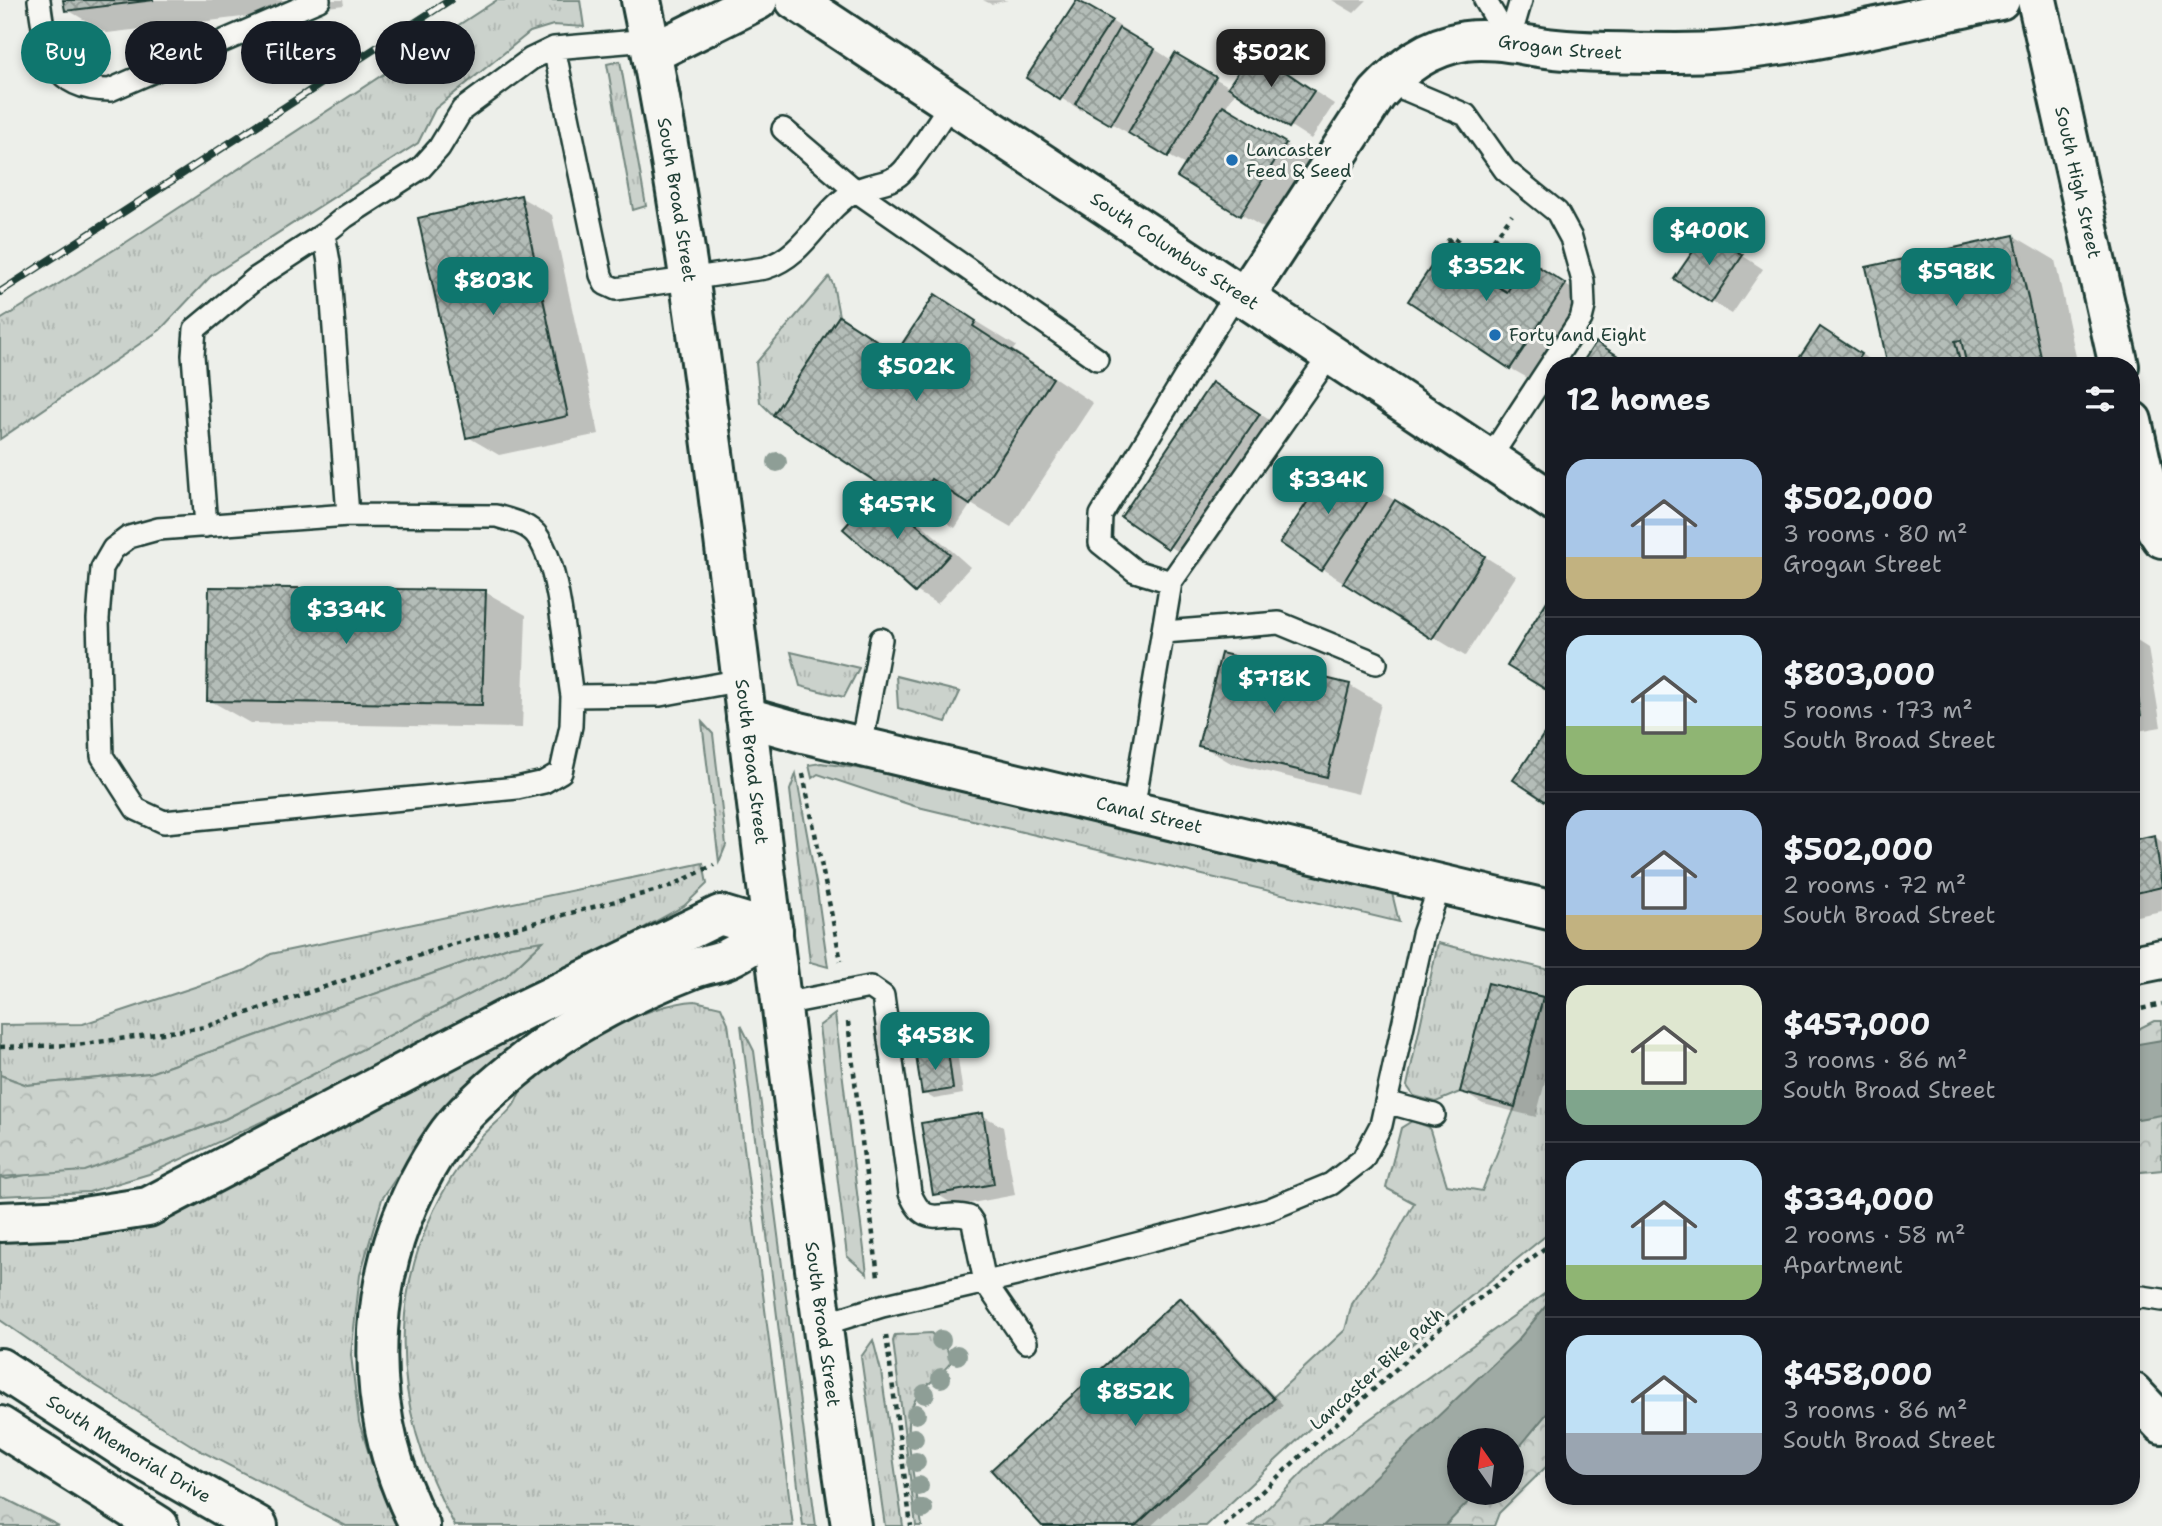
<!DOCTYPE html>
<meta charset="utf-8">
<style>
:root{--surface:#171b24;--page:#242831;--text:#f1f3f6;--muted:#9ea1a6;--line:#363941;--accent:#0f766e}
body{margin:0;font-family:"Shantell Sans",sans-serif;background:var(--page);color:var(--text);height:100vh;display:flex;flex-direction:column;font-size:26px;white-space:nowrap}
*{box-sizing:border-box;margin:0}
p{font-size:23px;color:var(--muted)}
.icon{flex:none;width:38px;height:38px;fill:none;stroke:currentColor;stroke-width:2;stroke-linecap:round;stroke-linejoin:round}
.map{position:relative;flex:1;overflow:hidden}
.sheet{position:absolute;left:1545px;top:357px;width:595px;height:1148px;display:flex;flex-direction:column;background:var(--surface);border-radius:28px;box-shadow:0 4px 10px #0003}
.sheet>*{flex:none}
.banner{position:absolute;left:21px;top:21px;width:665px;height:63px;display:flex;gap:14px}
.needle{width:46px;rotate:346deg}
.buttons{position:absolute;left:1447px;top:1428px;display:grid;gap:14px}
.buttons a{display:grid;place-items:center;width:77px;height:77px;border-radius:50%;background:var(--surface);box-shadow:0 4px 10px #0003;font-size:35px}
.price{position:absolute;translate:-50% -60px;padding:0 16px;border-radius:14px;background:var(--accent);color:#fff;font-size:23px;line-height:46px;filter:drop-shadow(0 2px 4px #0008)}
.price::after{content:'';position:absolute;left:50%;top:42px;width:21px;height:16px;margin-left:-10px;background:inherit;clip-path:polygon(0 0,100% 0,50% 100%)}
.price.selected{background:#222;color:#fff}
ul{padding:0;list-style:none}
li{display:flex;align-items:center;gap:21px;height:175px;padding:0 21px}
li+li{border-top:2px solid var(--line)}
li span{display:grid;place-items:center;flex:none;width:196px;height:140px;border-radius:21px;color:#555}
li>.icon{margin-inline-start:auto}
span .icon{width:84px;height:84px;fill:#fffc;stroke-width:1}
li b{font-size:30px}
h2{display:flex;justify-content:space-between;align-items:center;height:84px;padding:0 21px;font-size:30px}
.chip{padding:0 24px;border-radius:32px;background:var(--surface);box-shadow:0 4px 10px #0003;font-size:24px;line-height:63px}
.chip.selected{background:var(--accent);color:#fff}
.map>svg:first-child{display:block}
.grass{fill:url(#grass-tufts);stroke:#758880;stroke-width:2}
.forest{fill:url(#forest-crowns);stroke:#758880;stroke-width:2;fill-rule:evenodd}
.water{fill:#9faaa4;stroke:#6c7e77;stroke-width:2}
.shadow{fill:#0003}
.building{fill:url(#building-cross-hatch);stroke:#1f3d34;stroke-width:2}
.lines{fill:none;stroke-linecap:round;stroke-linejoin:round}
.service-casing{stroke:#1f3d34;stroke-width:26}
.minor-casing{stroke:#1f3d34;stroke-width:44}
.tertiary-casing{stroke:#1f3d34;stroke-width:44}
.secondary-casing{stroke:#1f3d34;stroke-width:44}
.trunk-casing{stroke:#1f3d34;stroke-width:44}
.path{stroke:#1f3d34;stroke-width:4.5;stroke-dasharray:5 5;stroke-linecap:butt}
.service{stroke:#f6f6f2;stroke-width:21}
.minor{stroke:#f6f6f2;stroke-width:38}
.tertiary{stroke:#f6f6f2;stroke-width:38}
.secondary{stroke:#f6f6f2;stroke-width:38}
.trunk{stroke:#f6f6f2;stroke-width:38}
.rail-casing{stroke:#1f3d34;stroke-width:8}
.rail{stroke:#f6f6f2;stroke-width:5;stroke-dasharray:16;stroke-linecap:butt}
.tree{fill:#8e9e96}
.poi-dot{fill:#1f6fb2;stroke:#f6f6f2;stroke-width:2.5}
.labels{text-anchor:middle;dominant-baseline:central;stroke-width:6;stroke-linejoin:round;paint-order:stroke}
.street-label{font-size:18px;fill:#1f3d34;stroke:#f6f6f2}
.poi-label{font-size:18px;fill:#1f3d34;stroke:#f6f6f2;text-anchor:start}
</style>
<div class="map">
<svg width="2162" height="1526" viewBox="0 0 2162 1526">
<defs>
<pattern id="grass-tufts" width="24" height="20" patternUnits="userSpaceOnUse" patternTransform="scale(1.75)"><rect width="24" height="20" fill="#cbd2cc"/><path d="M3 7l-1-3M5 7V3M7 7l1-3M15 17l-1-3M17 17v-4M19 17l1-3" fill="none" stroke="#aeb5b0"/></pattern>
<pattern id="forest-crowns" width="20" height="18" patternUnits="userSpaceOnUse" patternTransform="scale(1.75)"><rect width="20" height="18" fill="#cbd2cc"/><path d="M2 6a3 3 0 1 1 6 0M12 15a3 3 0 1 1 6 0" fill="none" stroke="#aeb5b0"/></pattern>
<pattern id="building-cross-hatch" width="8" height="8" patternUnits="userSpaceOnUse" patternTransform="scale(1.75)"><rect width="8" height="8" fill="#b4bdb8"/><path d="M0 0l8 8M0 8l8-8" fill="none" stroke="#929b96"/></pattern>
</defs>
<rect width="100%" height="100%" fill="#edefea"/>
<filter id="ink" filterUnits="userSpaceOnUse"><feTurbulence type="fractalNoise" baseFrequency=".0143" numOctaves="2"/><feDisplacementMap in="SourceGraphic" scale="14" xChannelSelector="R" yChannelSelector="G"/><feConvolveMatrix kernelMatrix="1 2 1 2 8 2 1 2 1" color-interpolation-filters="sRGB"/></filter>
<g filter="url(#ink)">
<path class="grass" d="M497 0H580L584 27 553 25 530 32 435 109 418 143 211 276 160 330 0 439V320L125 243Z
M620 61 646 206 633 210 607 64Z
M829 277 833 284 839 316 773 415 760 402 756 363Z
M791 652 859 668 844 697 800 686Z
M896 676 960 692 946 722 898 708Z
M702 722 713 734 726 845 719 862Z
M821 763 890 773 1391 889 1399 922 914 806 818 774 812 778 809 765Z
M796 774 816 883 828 967 810 962 790 790Z
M703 863 707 884 684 906 569 969 285 1111 149 1174 89 1192 0 1196V1177L7 1179 145 1149 225 1119 506 976 542 942 511 946 150 1073 27 1085 0 1075V1025L83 1024 246 970 271 954Z
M1438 943 1554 971V1229L1321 1418 1206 1526H1135L1345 1330 1352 1304 1382 1261 1414 1203 1386 1188 1401 1128 1412 1121 1429 1127 1447 1185 1482 1191 1515 1107 1543 997 1488 984 1460 1092 1436 1102 1414 1096 1407 1086Z
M695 1001 721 1007 728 1023 793 1526H455C384 1398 383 1263 475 1144 486 1130 502 1120 513 1106 518 1100 519 1089 526 1083 561 1049 646 1004 695 1001Z
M835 1014 867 1274 847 1256 819 1026Z
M741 1025 754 1051 816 1526H803Z
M513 1039 520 1045 439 1114 382 1199 360 1275 351 1355 359 1422 379 1486 400 1526H346L199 1450 90 1382 0 1320V1238L38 1240 113 1228 182 1209Z
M931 1333 947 1349 951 1362C940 1377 923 1385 914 1402 900 1428 918 1496 922 1526H916L893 1341 895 1335Z
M873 1340 881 1371 903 1526H885L861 1357Z"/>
<path class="forest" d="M543 941 506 976 225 1119 85 1171 0 1177V1075L27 1085 150 1073 511 946Z
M2154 1021H2162V1170L2132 1173V1032Z
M1554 1287V1459L1499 1513 1494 1526H1250L1321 1454ZM1460 1440H1512V1493H1460Z
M0 1496 59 1526H0Z"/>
<path class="water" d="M2162 1040V1115L2132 1120V1045Z
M1554 1296V1405L1512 1456V1440H1460V1493H1477L1445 1526H1323L1517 1341Z"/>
<path class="shadow" d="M65 0H343L344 5 107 33 66 9Z
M983 0H1008L991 4Z
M1079 0 1173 61 1176 56 1230 87 1254 52 1334 104 1311 139 1236 91 1225 108 1316 163 1272 233 1180 177 1187 166 1084 108 1082 111 1028 78Z
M1332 0H1367L1354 13Z
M520 197 552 215 599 434 499 455 468 437Z
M1708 233 1763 269 1732 314 1712 302Z
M2014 236 2055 260 2078 366H1890Z
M1450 242 1515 283 1529 262 1596 304 1542 386 1510 368Z
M936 297 1016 346 1013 350 1093 403 1011 527 971 504 955 528 776 414 839 318 898 354Z
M1820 329 1841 341 1879 366H1796Z
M1213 384 1290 433 1200 565 1123 517Z
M1355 476 1516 576 1465 656 1322 569Z
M879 492 899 504 970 567 937 604 916 591 846 529Z
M485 592 526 615 522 728 250 723 209 700Z
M1552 595 1554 596V692L1509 665Z
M2132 638 2148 648 2161 727 2132 732Z
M1349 685 1381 704 1358 794 1231 763 1200 745Z
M2155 837 2162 842V911L2132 917V842Z
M1542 999 1554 1005V1047L1536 1117 1483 1104 1462 1092Z
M947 1053 958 1059 963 1094 934 1099 924 1093Z
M982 1115 1003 1127 1015 1195 956 1206 935 1193Z
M1180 1299 1190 1305 1283 1405 1151 1526H1045Z"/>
<path class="building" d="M63 0H154L65 11Z
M1077 0 1112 20 1060 100 1026 78Z
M1119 28 1155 49 1111 125 1075 104Z
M1253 50 1314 91 1289 128 1228 87Z
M1175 53 1216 77 1168 157 1128 133Z
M1223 105 1286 143 1240 216 1177 177Z
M521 195 568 416 466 438 418 218Z
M1707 231 1743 255 1711 303 1674 279Z
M2014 235 2043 366H1967L1961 340 1955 341 1961 366H1888L1866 267Z
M1449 240 1490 267 1483 277 1507 292 1528 260 1566 284 1510 369 1408 301Z
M935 294 976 321 973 326 1053 378 970 505 931 479 913 506 773 415 839 316 896 353Z
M1820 327 1861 354 1853 366H1794Z
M1596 342 1634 366H1580Z
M1212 382 1260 414 1168 549 1121 517Z
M1334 462 1375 490 1321 571 1280 543Z
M878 490 950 554 915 593 843 529Z
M1395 500 1485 556 1432 639 1343 583Z
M209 587 486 590 482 705 207 701Z
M1552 593 1554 674 1545 689 1507 666Z
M1221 653 1350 684 1327 777 1198 746Z
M2132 660 2141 716 2132 717Z
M1554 719V807L1513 780Z
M2155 835 2162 887 2132 894V840Z
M1488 983 1543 997 1515 1107 1460 1092Z
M948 1051 953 1089 922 1094 916 1056Z
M983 1113 994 1184 933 1195 921 1123Z
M1180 1297 1274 1399 1135 1526H1042L991 1470Z"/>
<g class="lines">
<defs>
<path id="service" d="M39 0C46 50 49 90 110 90L319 0
M1485 0 1509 41
M649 40 554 48 531 59 462 110 439 148 421 168 345 217 324 234 329 262 348 515 158 529 129 537 113 549 102 568 98 619 102 756 136 809 164 822 517 788 544 782 561 772 571 726 572 696 660 695 742 680
M1509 41 1521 0
M554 48 601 275 605 284 616 289 765 268C808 254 819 212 855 191 871 182 891 186 904 170 921 150 936 125 951 103
M1388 82 1466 115 1505 170 1557 212 1571 238 1583 281 1584 307 1581 319 1489 459
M783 129 856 191 1097 359
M1236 293 1101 515 1100 543 1135 571 1171 582 1330 355
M348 515 496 516C510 520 530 524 538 537 561 570 565 654 572 696
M206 526 193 355 195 329 255 279 324 234
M1164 632 1279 623 1376 663
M861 747 881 639
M1133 810 1171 582
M783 1004 870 987 883 996 910 1193C926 1232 942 1208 969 1217L973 1223 985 1282 1026 1342
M1386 1102 1434 1115
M2132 1299 2142 1297 2162 1300
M821 1325 882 1306 1016 1275 1268 1210 1331 1184 1363 1159 1381 1125 1423 934 1441 883"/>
<g id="minor">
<path id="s1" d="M2037 0 2119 366"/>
<path id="s2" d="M1244 298 1377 94C1402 67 1427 47 1465 41 1496 37 1525 46 1555 49 1595 53 1637 53 1677 53 1785 53 1895 22 2000 0"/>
<path d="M2132 421 2156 529 2162 538"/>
</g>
<g id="tertiary">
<path id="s3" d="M795 0 1554 502"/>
<path d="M652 53 758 0"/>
<path id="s4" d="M746 717 799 732 1554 911"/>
<path d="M2132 965 2162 959"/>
<path d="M2132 1392 2162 1424"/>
</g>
<g id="secondary">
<path id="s5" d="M641 0C685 213 710 428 737 643 774 937 807 1232 851 1526"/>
</g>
<g id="trunk">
<path d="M0 1222 70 1219 148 1207 525 1009 720 915 773 931"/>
<path id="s6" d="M0 1368 134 1455 258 1526"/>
<path d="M0 1426 159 1526"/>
<path d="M420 1526C355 1403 365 1253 445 1138 467 1105 538 1048 573 1027 611 1004 651 985 692 969 704 964 717 963 728 958 743 951 758 940 773 931"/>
</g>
</defs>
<use href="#service" class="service-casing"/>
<use href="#minor" class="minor-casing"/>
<use href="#tertiary" class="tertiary-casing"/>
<use href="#secondary" class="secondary-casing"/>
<use href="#trunk" class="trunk-casing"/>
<path class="path" d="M1440 249 1452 237 1496 267
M1481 256 1512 215
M803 774 841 961
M2132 1011 2162 1004
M848 1022 878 1277
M0 1047 77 1045 205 1027 450 945 669 887 714 865
M886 1335 911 1526
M1224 1526 1442 1327 1554 1241"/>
<use href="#service" class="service"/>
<use href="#minor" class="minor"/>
<use href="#tertiary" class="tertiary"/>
<use href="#secondary" class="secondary"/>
<use href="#trunk" class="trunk"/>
<defs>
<path id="rail" d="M0 292 450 0"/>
</defs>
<use href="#rail" class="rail-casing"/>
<use href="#rail" class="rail"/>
</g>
<g class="tree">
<circle cx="777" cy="462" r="10"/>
<circle cx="941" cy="1340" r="10"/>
<circle cx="957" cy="1355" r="10"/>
<circle cx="941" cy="1378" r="10"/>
<circle cx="925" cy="1394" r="10"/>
<circle cx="916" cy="1414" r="10"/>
<circle cx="914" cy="1438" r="10"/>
<circle cx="916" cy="1462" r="10"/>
<circle cx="919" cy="1486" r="10"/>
<circle cx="923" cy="1509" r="10"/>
</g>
</g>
<g class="poi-dot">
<circle cx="1232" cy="160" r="7"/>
<circle cx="1495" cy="335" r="7"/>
</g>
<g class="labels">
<g class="street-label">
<text stroke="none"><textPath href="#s2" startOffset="444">Grogan Street</textPath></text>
<text stroke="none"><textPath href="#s1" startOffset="187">South High Street</textPath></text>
<text stroke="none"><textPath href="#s5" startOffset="203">South Broad Street</textPath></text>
<text stroke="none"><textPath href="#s3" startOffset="455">South Columbus Street</textPath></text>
<text stroke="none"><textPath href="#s5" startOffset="770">South Broad Street</textPath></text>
<text stroke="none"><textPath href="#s4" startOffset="415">Canal Street</textPath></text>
<text stroke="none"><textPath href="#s5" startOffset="1337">South Broad Street</textPath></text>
<text transform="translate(1377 1369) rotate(-42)">Lancaster Bike Path</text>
<text stroke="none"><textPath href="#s6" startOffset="152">South Memorial Drive</textPath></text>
</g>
<g class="poi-label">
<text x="1246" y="150">Lancaster<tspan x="1246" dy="21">Feed &amp; Seed</tspan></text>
<text x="1509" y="335">Forty and Eight</text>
</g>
</g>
</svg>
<div class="buttons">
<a><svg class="needle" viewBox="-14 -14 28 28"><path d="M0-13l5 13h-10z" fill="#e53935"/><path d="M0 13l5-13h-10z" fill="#9ea1a6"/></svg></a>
</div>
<b class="price selected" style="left:1271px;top:89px">$502K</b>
<b class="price" style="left:1709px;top:267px">$400K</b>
<b class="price" style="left:1486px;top:303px">$352K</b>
<b class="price" style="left:1956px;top:308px">$598K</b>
<b class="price" style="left:493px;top:317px">$803K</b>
<b class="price" style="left:916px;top:403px">$502K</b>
<b class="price" style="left:1328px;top:516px">$334K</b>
<b class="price" style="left:897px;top:541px">$457K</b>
<b class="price" style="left:346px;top:646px">$334K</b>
<b class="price" style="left:1274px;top:715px">$718K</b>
<b class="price" style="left:935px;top:1072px">$458K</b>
<b class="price" style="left:1135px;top:1428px">$852K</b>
<div class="banner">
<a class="chip selected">Buy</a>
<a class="chip">Rent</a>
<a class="chip">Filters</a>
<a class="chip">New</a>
</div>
<section class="sheet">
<h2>12 homes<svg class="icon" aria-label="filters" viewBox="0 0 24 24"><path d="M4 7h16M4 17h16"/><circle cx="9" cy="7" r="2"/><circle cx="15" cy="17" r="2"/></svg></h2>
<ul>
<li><span style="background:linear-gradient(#a9c7e8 70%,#c2b280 0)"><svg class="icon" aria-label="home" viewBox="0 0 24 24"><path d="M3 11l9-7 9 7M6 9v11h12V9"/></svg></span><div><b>$502,000</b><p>3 rooms · 80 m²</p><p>Grogan Street</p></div></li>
<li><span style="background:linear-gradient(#bfe0f5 65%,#8fb573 0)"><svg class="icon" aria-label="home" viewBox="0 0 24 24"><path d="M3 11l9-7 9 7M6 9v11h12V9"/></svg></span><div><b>$803,000</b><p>5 rooms · 173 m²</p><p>South Broad Street</p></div></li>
<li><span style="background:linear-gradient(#a9c7e8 75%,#c2b280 0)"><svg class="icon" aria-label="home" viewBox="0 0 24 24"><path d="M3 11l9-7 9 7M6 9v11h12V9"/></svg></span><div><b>$502,000</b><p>2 rooms · 72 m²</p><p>South Broad Street</p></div></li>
<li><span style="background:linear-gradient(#dfe7d0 75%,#7fa58c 0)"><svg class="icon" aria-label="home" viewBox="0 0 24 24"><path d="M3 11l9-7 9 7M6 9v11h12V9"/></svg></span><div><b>$457,000</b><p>3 rooms · 86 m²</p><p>South Broad Street</p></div></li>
<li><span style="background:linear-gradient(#bfe0f5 75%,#8fb573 0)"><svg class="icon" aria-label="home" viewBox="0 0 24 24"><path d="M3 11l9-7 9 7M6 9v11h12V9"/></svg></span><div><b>$334,000</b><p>2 rooms · 58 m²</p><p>Apartment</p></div></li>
<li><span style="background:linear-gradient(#bfe0f5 70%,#9aa5b1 0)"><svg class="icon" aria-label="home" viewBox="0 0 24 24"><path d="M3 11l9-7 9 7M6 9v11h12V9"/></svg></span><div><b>$458,000</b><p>3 rooms · 86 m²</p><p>South Broad Street</p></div></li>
</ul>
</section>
</div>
